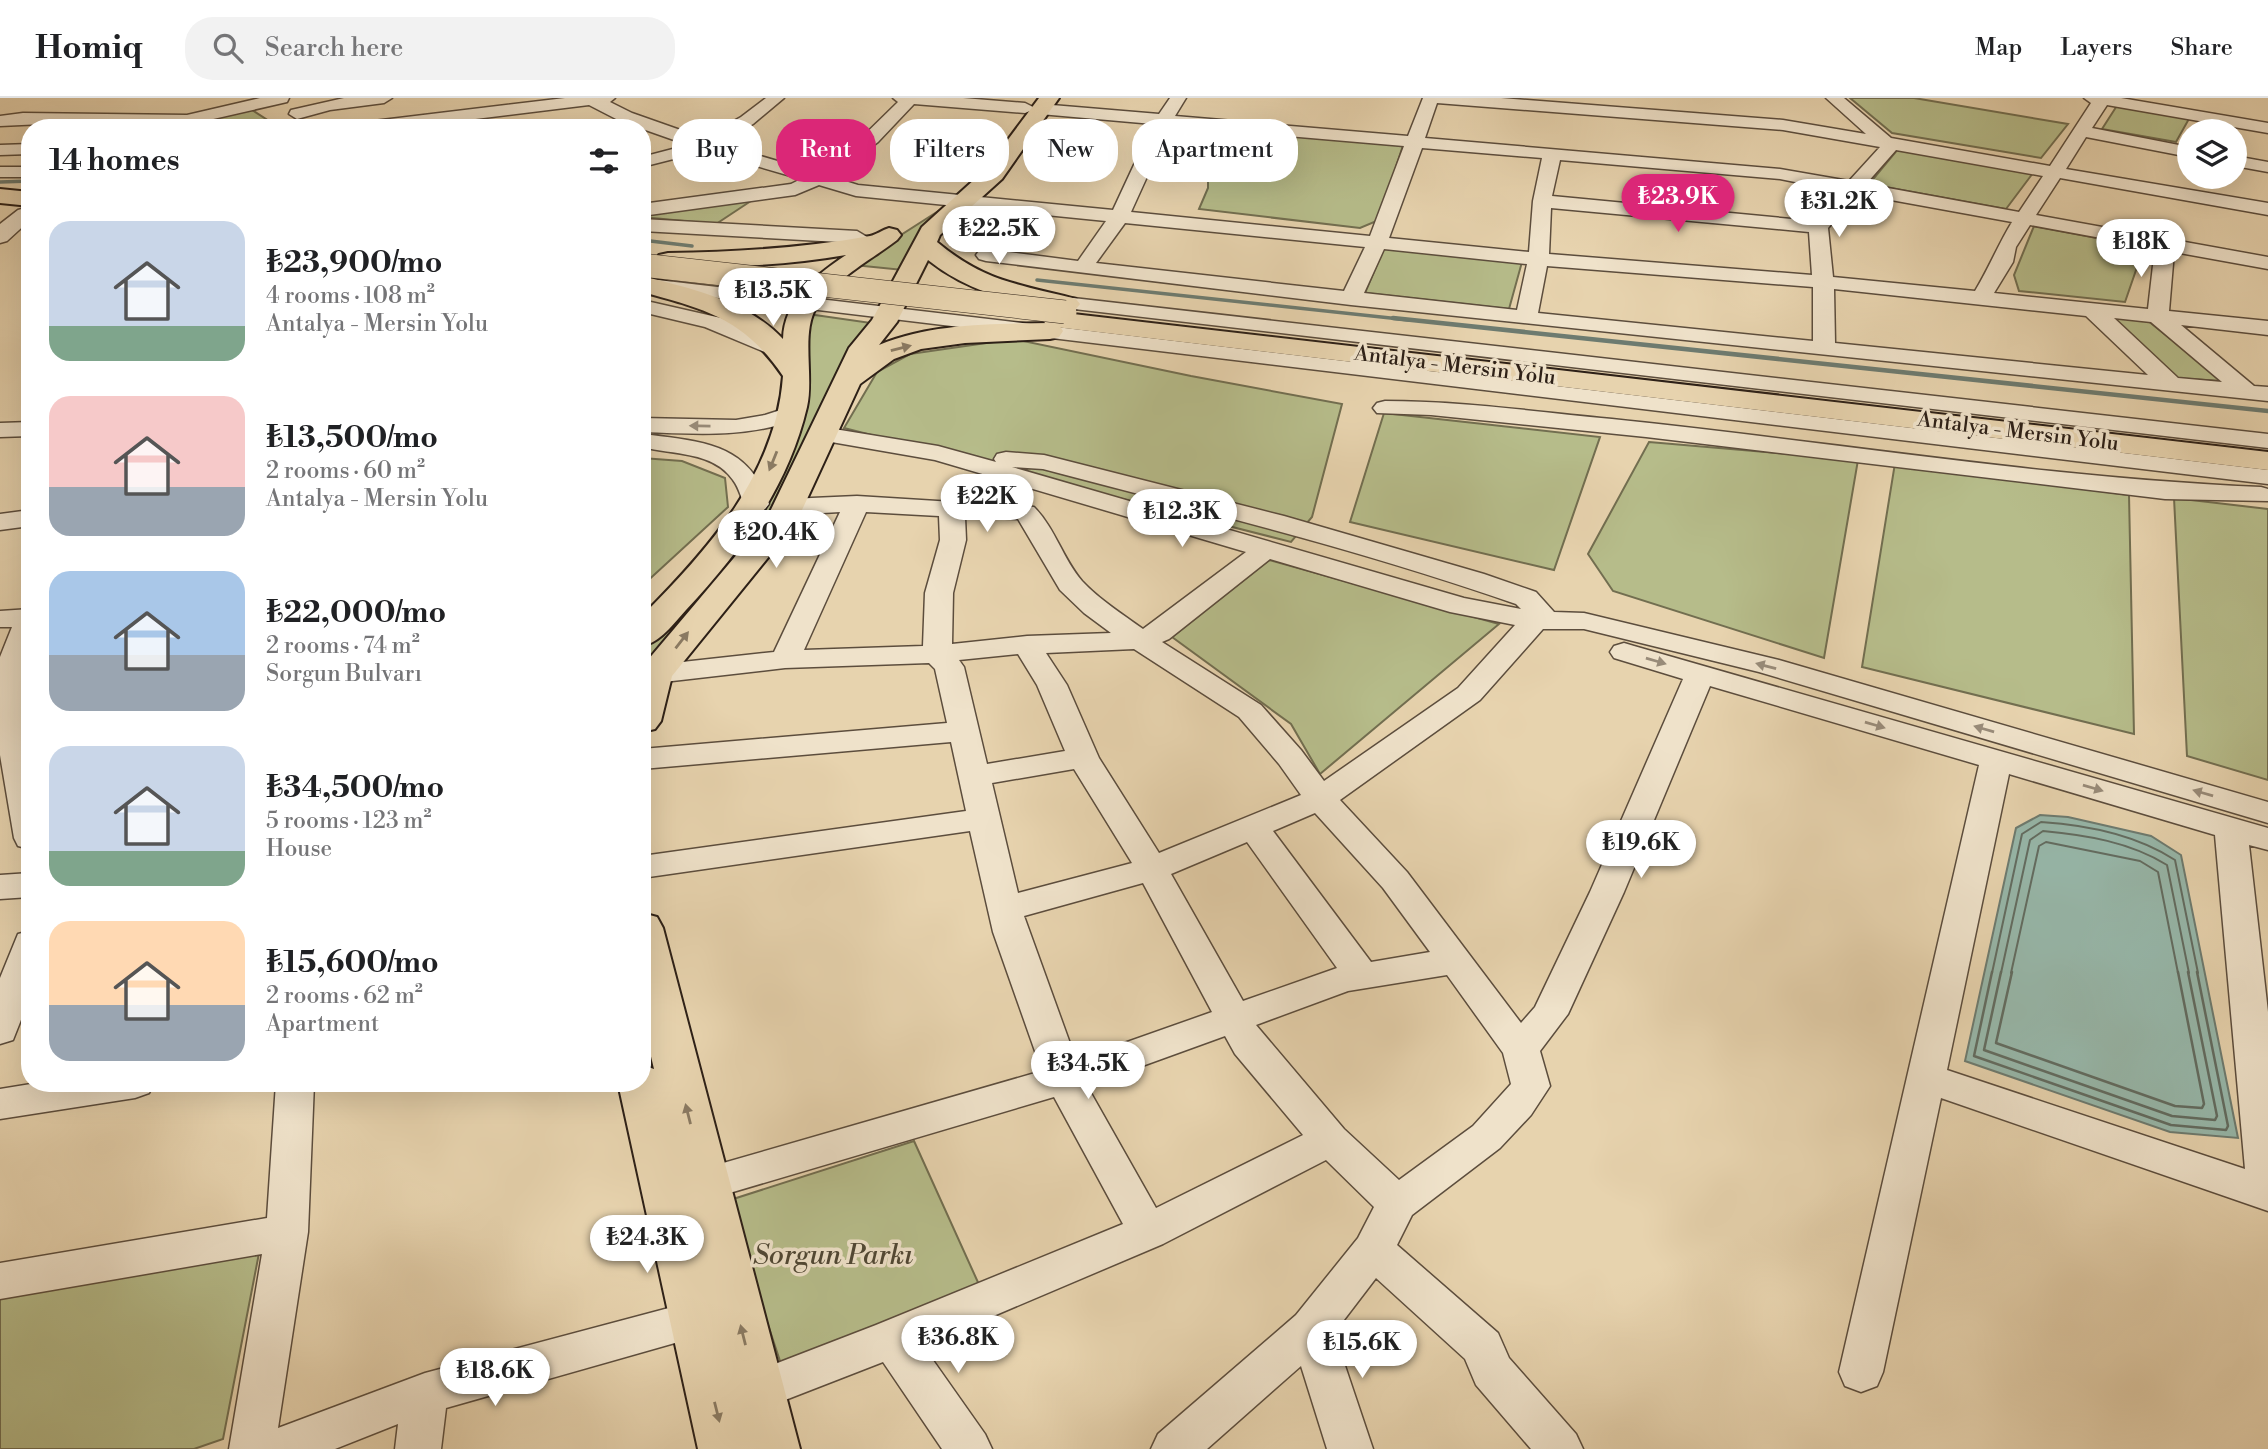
<!DOCTYPE html>
<meta charset="utf-8">
<style>
:root{--surface:#fff;--page:#f2f2f2;--text:#202124;--muted:#757577;--line:#e0e0e0;--accent:#db2777}
body{margin:0;font-family:"Libre Bodoni",serif;background:var(--page);color:var(--text);height:100vh;display:flex;flex-direction:column;font-size:26px;white-space:nowrap}
*{box-sizing:border-box;margin:0}
p{font-size:23px;color:var(--muted)}
.icon{flex:none;width:38px;height:38px;fill:none;stroke:currentColor;stroke-width:2;stroke-linecap:round;stroke-linejoin:round}
.map{position:relative;flex:1;overflow:hidden}
.details{position:absolute;left:21px;top:21px;width:630px;height:973px;display:flex;flex-direction:column;background:var(--surface);border-radius:28px;box-shadow:0 7px 28px #0002}
.details>*{flex:none}
.top-card{position:absolute;left:672px;top:21px;width:665px;height:63px;display:flex;gap:14px}
.controls{position:absolute;left:2177px;top:21px;display:grid;gap:14px}
.controls a{display:grid;place-items:center;width:70px;height:70px;border-radius:50%;background:var(--surface);box-shadow:0 7px 28px #0002;font-size:35px}
.price{position:absolute;translate:-50% -60px;padding:0 16px;border-radius:24px;background:#fff;color:#222;font-size:23px;line-height:46px;filter:drop-shadow(0 2px 4px #0008)}
.price::after{content:'';position:absolute;left:50%;top:42px;width:21px;height:16px;margin-left:-10px;background:inherit;clip-path:polygon(0 0,100% 0,50% 100%)}
.price.active{background:var(--accent);color:#fff}
ul{padding:0;list-style:none}
li{display:flex;align-items:center;gap:21px;height:175px;padding:0 28px}
li span{display:grid;place-items:center;flex:none;width:196px;height:140px;border-radius:21px;color:#555}
li>.icon{margin-inline-start:auto}
span .icon{width:84px;height:84px;fill:#fffc;stroke-width:1}
li b{font-size:30px}
h2{display:flex;justify-content:space-between;align-items:center;height:84px;padding:0 28px;font-size:30px}
.chip{padding:0 24px;border-radius:28px;background:var(--surface);box-shadow:0 7px 28px #0002;font-size:24px;line-height:63px}
.chip.active{background:var(--accent);color:#fff}
header{display:flex;align-items:center;gap:42px;box-sizing:border-box;height:98px;padding:0 35px;background:var(--surface);border-bottom:2px solid var(--line)}
header strong{font-size:33px}
nav{display:flex;gap:38px;margin-inline-start:auto;font-size:24px}
.search{width:490px;height:63px;background:var(--page);display:flex;align-items:center;gap:18px;box-sizing:border-box;padding:0 24px;border-radius:28px;color:var(--muted);font-size:26px}
.map>svg:first-child{display:block}
.green{fill:#b6bc8a;stroke:#726e50;stroke-width:2}
.water{fill:#97b8ab;stroke:#6d7b70;stroke-width:2}
.lines{fill:none;stroke-linecap:round;stroke-linejoin:round}
.shore-far1{stroke:#626c61;stroke-width:2}
.shore{stroke:#626c61;stroke-width:2.5}
.stream-far1{stroke:#6d7b70;stroke-width:3.5}
.stream{stroke:#6d7b70;stroke-width:4.5}
.minor-casing{stroke:#5c4d3d;stroke-width:3}
.major-casing{stroke:#2d2017;stroke-width:4}
.highway-casing{stroke:#2d2017;stroke-width:4}
.minor{fill:#efe2ca;fill-rule:evenodd}
.major{fill:#e7d3ae;fill-rule:evenodd}
.highway{fill:#e7d3ae;fill-rule:evenodd}
.highway-bridge-casing{stroke:#2d2017;stroke-width:24;stroke-linecap:butt}
.highway-bridge{stroke:#e7d3ae;stroke-width:23}
.oneway{fill:#8a7a62}
.oneway2{fill:#988b79}
.labels{text-anchor:middle;dominant-baseline:central;stroke-width:7;stroke-linejoin:round;paint-order:stroke}
.far-street-label{font-size:21px;fill:#2d2017;stroke:#efe2ca}
.near-park-label{font-size:28px;font-style:italic;fill:#4f4734;stroke:#efe2ca}
</style>
<header>
<strong>Homiq</strong>
<div class="search"><svg class="icon" aria-label="search" viewBox="0 0 24 24"><circle cx="10" cy="10" r="6"/><path d="M15 15l6 6"/></svg>Search here</div>
<nav><a>Map</a><a>Layers</a><a>Share</a></nav>
</header>
<div class="map">
<svg width="2268" height="1351" viewBox="0 0 2268 1351">
<rect width="100%" height="100%" fill="#e7d3ae"/>
<filter id="stains"><feTurbulence type="fractalNoise" baseFrequency=".00286" numOctaves="4"/><feColorMatrix values="0 0 0 0 .2 0 0 0 0 .09 0 0 0 0 .02 0 0 0 .5 -.17"/></filter>
<radialGradient id="worn" r=".72"><stop offset=".6" stop-color="#630" stop-opacity="0"/><stop offset="1" stop-color="#630" stop-opacity=".3"/></radialGradient>
<path class="green" d="M1850 0H1914L2068 26 2041 60 1892 35Z
M2118 6 2190 19 2176 44 2102 31Z
M249 10 269 23 235 30H187L192 23Z
M1184 28 1404 44 1379 122 1360 130 1199 111 1208 90V78L1159 74 1164 66 1221 69 1227 50 1178 44Z
M1898 51 2033 75 2006 111 1869 86Z
M763 95 716 126 642 119V113Z
M954 103 903 172 854 167Z
M2034 128 2144 149 2125 204 2019 193 2014 177Z
M1384 150 1522 164 1509 211 1365 195Z
M808 216 871 225 773 420 653 567 642 569V551L724 465 762 419 784 373Z
M2096 218 2147 222 2223 283 2172 280Z
M1014 241 1191 278 1342 306 1312 419 1291 444 844 330 877 274 910 256Z
M1384 315 1600 339 1554 472 1350 424Z
M1649 344 1858 362 1824 560 1613 493 1588 456Z
M642 360 682 363 725 380 728 409 642 488Z
M1895 365 2129 397 2134 636 1862 569Z
M2174 400 2268 411V682L2187 658Z
M1269 462 1499 526 1320 676 1291 626 1172 539Z
M914 1043 981 1191 781 1266 727 1103Z
M260 1150 223 1341 194 1351H0V1196Z"/>
<path class="water" d="M2040 717 2068 719 2151 738 2181 757 2238 1040 2170 1034 1965 963 2016 730Z"/>
<g class="lines">
<path class="shore-far1" d="M1992 875 2022 736 2041 724C2088 727 2135 736 2175 762L2198 875
M2001 875 2030 742 2043 733C2086 737 2130 744 2167 767L2189 875
M2011 875 2039 748 2046 744 2140 763 2158 774 2178 875"/>
<path class="shore" d="M1992 874 1974 958 2171 1027 2226 1032 2228 1028 2197 874
M2001 874 1984 952 2172 1018 2215 1022 2217 1018 2188 874
M2012 874 1996 945 2175 1008 2202 1010 2204 1006 2178 874"/>
<path class="stream-far1" d="M0 84 30 83
M642 142 692 148
M1037 182 1409 222"/>
<path class="stream" d="M1393 220 2268 313"/>
<defs>
<path id="minor" d="M260 0H289L287 4 187 27 86 24 0 28V18L23 15 187 17Z
M344 0H392L384 5 330 12 297 21 289 16 291 12Z
M565 0H615L610 4 632 15 703 40 741 19 766 0H784L753 26 720 46 815 74 852 49 898 4 893 0H963L1025 5 1033 9 1040 6 1159 16 1170 0H1186L1175 18 1408 38 1423 0H1501L1783 22 1866 36 1826 0H1844L1891 40 2050 68 2091 5 2084 0H2121L2268 25V35L2107 7 2092 30 2189 49V59L2086 39 2066 71 2268 105V117L2060 80 2036 117 2268 159V171L2174 154 2169 213 2268 223V237L2181 227 2254 288 2268 289V303L1351 207 986 163 979 161 976 157 979 153 986 151 1078 163 1106 123 856 98 819 87 795 97 642 118V106L791 86 801 81 705 53 642 69V59L688 47 620 23 589 7 402 30H349L357 25ZM1437 5 1783 32 1880 49 1849 83 1780 71 1425 40ZM914 6 1025 15 1032 12 1040 16 1153 26 1113 112 858 87 832 79 878 44ZM1170 28 1404 48 1370 138 1131 114ZM1422 50 1542 60 1533 103 1529 154 1389 140ZM1896 52 2043 78 2019 114 1866 86ZM1560 62 1780 81 1840 93 1813 123 1552 98ZM1858 96 2012 124C1998 147 1989 170 1975 193L1833 179 1828 130ZM1551 110 1809 134 1812 177 1549 156ZM1125 125 1365 149 1344 193 1096 165ZM2030 127 2155 150 2148 211 1994 195 2013 164 2016 149ZM1384 151 1527 166 1517 212 1364 195ZM1547 168 1813 189V243L1538 215ZM1834 191 2086 218 2148 277 1835 245ZM2114 220 2151 224 2222 284 2178 280Z
M30 46V56L0 57V47Z
M2235 58 2268 64V74L2235 68Z
M0 69H30V79H0Z
M25 110 30 111V122L7 143 0 145V126L18 112Z
M642 121 857 133 867 139 857 145 642 133Z
M658 182 2268 372V386L651 192 648 188 651 184Z
M1038 196 2268 336V350L1031 206 1027 202 1031 198Z
M642 202 721 220 788 247 791 252 788 257H772L705 229 642 214Z
M1385 303C1461 303 1537 314 1612 321 1828 343 2044 380 2261 389L2268 391V403L2165 401 1646 339 1431 317 1377 315 1373 310 1377 305Z
M790 309 798 311 802 316 798 321C747 340 696 336 642 334V320L736 322 765 317Z
M30 324V338L0 339V325Z
M822 329 938 348 996 364 994 361 997 356 1006 354 1044 357 1284 418 1484 476 1536 494 1554 514 1584 515 1779 562 2268 704V725L1759 574 1584 531H1543L1480 602 1340 702 1407 774 1521 925 1535 909 1590 794 1683 581 1614 560 1610 554 1614 548 1624 545 1634 548 2268 730V752L2249 747 2268 914V1113L1941 1000 1883 1274 1877 1288 1861 1294 1845 1288 1839 1274 1979 667 1710 588 1624 794 1568 916 1540 953 1550 988 1531 1017 1500 1050 1412 1117 1397 1147 1498 1235 1509 1260 1576 1336 1583 1351H1531L1476 1287 1465 1261 1376 1180 1334 1235 1373 1351H1327L1301 1268 1207 1351H1151L1158 1336 1296 1217 1358 1140 1374 1109 1326 1062 1163 1146 923 1248 985 1336 992 1351H942L883 1264 757 1313 741 1307 734 1293 741 1279 876 1227 1123 1126 1054 999 706 1102 692 1098 686 1086 692 1074 1042 973 993 834 970 733 642 780V758L966 713 951 644 642 671V651L947 625 935 571 929 565 785 570 655 585 645 582 642 573 645 570 655 567 774 554 840 414 789 417 780 414 776 409 780 404 789 401 857 398 1034 409C1055 430 1063 461 1082 483 1100 502 1122 516 1143 531L1246 454 935 362 814 341 810 336 814 331ZM1012 369 1043 371C1202 413 1362 452 1516 506L1521 511 1464 500ZM866 414 939 418 940 442 925 495 923 548 804 552ZM965 419 1018 421 1060 492 1084 515 1111 535 1027 538 952 546 953 495 966 442ZM1270 461 1450 514 1515 527 1458 590 1324 683 1301 652 1261 607 1162 544 1169 541ZM1134 551 1239 619 1279 666 1301 697 1159 755 1099 660 1067 587 1046 555ZM1018 556 1037 587 1065 653 987 666 964 569 959 562ZM1074 671 1132 765 1018 795 992 685ZM2009 676 2215 737 2245 1071 1947 972ZM1315 715 1383 790 1430 854 1371 864 1273 733ZM1247 744 1337 870 1243 903 1171 776ZM1143 785 1212 914 1076 962 1024 818ZM1447 877 1503 955 1511 986 1473 1028 1399 1082 1344 1031 1256 927 1348 893ZM1225 938 1235 956 1303 1037 1156 1110 1087 988Z
M651 337C706 344 749 347 769 406L765 411 756 414 747 411C741 402 740 391 733 382 713 353 673 357 642 349V339Z
M30 412V428L0 432V416Z
M30 511V557L24 591 30 647V751L18 748 14 740 0 657V559L12 529H0V513Z
M30 775V799L0 801V777Z
M30 833V899L13 942 0 946V880L18 836Z
M37 985H154L149 995 135 1000 0 1021V991Z
M276 985H314L308 1134 278 1330 425 1275 695 1203 710 1209 717 1222 710 1235 446 1310 441 1351H395L398 1326 335 1351H229L262 1156 0 1201V1165L267 1120Z"/>
<path id="major" d="M1039 0H1059L1002 81 940 137 937 144C985 184 1018 186 1076 201L1080 206 1076 211 1067 214C1017 205 969 195 928 162L897 224 879 247C932 225 994 226 1050 225L1059 227 1063 233 1059 239 1050 241 965 245 921 251 894 261 860 286 796 425 672 578 661 623 655 631 642 634V569L766 422 849 250 872 222 922 129 986 71Z
M889 130 897 132 901 137 897 142C871 162 834 181 816 210 801 235 814 280 807 309 788 389 741 453 686 512 673 526 661 544 642 548V518C708 452 776 376 783 278 744 221 706 211 642 194V178C692 191 746 202 783 241 784 202 816 177 846 157 801 165 755 168 709 169 692 169 675 171 659 167L656 162 659 157 668 155C736 154 803 150 870 138 876 137 882 132 889 130Z
M642 815 657 819 663 830 800 1351H698L618 985H642V967L654 971 642 921Z"/>
<path id="highway" d="M0 91 30 94V108L0 105Z
M1056 214 2268 354V372L1047 228 1043 222 1047 216Z"/>
</defs>
<use href="#minor" class="minor-casing"/>
<use href="#major" class="major-casing"/>
<use href="#highway" class="highway-casing"/>
<use href="#minor" class="minor"/>
<use href="#major" class="major"/>
<use href="#highway" class="highway"/>
<defs>
<path id="highway-bridge" d="M642 167 1065 214"/>
</defs>
<use href="#highway-bridge" class="highway-bridge-casing"/>
<use href="#highway-bridge" class="highway-bridge"/>
</g>
<defs><path id="oneway-solid" d="M-6-.8H1V-3.2L6.5 0L1 3.2V.8H-6Z" transform="scale(1.75)"/></defs>
<g class="oneway">
<use href="#oneway-solid" transform="translate(901 250) rotate(-14)"/>
<use href="#oneway-solid" transform="translate(773 363) rotate(112)"/>
<use href="#oneway-solid" transform="translate(682 542) rotate(-52)"/>
<use href="#oneway-solid" transform="translate(688 1016) rotate(-104)"/>
<use href="#oneway-solid" transform="translate(743 1237) rotate(-104)"/>
<use href="#oneway-solid" transform="translate(717 1314) rotate(76)"/>
</g>
<g class="oneway2">
<use href="#oneway-solid" transform="translate(700 328) rotate(-179)"/>
<use href="#oneway-solid" transform="translate(1656 563) rotate(16)"/>
<use href="#oneway-solid" transform="translate(1766 568) rotate(-165)"/>
<use href="#oneway-solid" transform="translate(1875 627) rotate(16)"/>
<use href="#oneway-solid" transform="translate(1984 631) rotate(-164)"/>
<use href="#oneway-solid" transform="translate(2093 690) rotate(16)"/>
<use href="#oneway-solid" transform="translate(2203 695) rotate(-164)"/>
</g>
<g class="labels">
<g class="far-street-label">
<text transform="translate(1455 268) rotate(7)">Antalya - Mersin Yolu</text>
<text transform="translate(2018 334) rotate(7)">Antalya - Mersin Yolu</text>
</g>
<g class="near-park-label">
<text x="833" y="1157">Sorgun Parkı</text>
</g>
</g>
<rect width="100%" height="100%" filter="url(#stains)"/>
<rect width="100%" height="100%" fill="url(#worn)"/>
</svg>
<div class="controls">
<a><svg class="icon" aria-label="layers" viewBox="0 0 24 24"><path d="M12 4l9 5-9 5-9-5zM3 14l9 5 9-5"/></svg></a>
</div>
<b class="price active" style="left:1678px;top:136px">₺23.9K</b>
<b class="price" style="left:1839px;top:141px">₺31.2K</b>
<b class="price" style="left:999px;top:168px">₺22.5K</b>
<b class="price" style="left:2141px;top:181px">₺18K</b>
<b class="price" style="left:773px;top:230px">₺13.5K</b>
<b class="price" style="left:987px;top:436px">₺22K</b>
<b class="price" style="left:1182px;top:451px">₺12.3K</b>
<b class="price" style="left:776px;top:472px">₺20.4K</b>
<b class="price" style="left:1641px;top:782px">₺19.6K</b>
<b class="price" style="left:1088px;top:1003px">₺34.5K</b>
<b class="price" style="left:647px;top:1177px">₺24.3K</b>
<b class="price" style="left:958px;top:1277px">₺36.8K</b>
<b class="price" style="left:1362px;top:1282px">₺15.6K</b>
<b class="price" style="left:495px;top:1310px">₺18.6K</b>
<div class="top-card">
<a class="chip">Buy</a>
<a class="chip active">Rent</a>
<a class="chip">Filters</a>
<a class="chip">New</a>
<a class="chip">Apartment</a>
</div>
<section class="details">
<h2>14 homes<svg class="icon" aria-label="filters" viewBox="0 0 24 24"><path d="M4 7h16M4 17h16"/><circle cx="9" cy="7" r="2"/><circle cx="15" cy="17" r="2"/></svg></h2>
<ul>
<li><span style="background:linear-gradient(#c9d6e8 75%,#7fa58c 0)"><svg class="icon" aria-label="home" viewBox="0 0 24 24"><path d="M3 11l9-7 9 7M6 9v11h12V9"/></svg></span><div><b>₺23,900/mo</b><p>4 rooms · 108 m²</p><p>Antalya - Mersin Yolu</p></div></li>
<li><span style="background:linear-gradient(#f6c9c9 65%,#9aa5b1 0)"><svg class="icon" aria-label="home" viewBox="0 0 24 24"><path d="M3 11l9-7 9 7M6 9v11h12V9"/></svg></span><div><b>₺13,500/mo</b><p>2 rooms · 60 m²</p><p>Antalya - Mersin Yolu</p></div></li>
<li><span style="background:linear-gradient(#a9c7e8 60%,#9aa5b1 0)"><svg class="icon" aria-label="home" viewBox="0 0 24 24"><path d="M3 11l9-7 9 7M6 9v11h12V9"/></svg></span><div><b>₺22,000/mo</b><p>2 rooms · 74 m²</p><p>Sorgun Bulvarı</p></div></li>
<li><span style="background:linear-gradient(#c9d6e8 75%,#7fa58c 0)"><svg class="icon" aria-label="home" viewBox="0 0 24 24"><path d="M3 11l9-7 9 7M6 9v11h12V9"/></svg></span><div><b>₺34,500/mo</b><p>5 rooms · 123 m²</p><p>House</p></div></li>
<li><span style="background:linear-gradient(#ffd9b3 60%,#9aa5b1 0)"><svg class="icon" aria-label="home" viewBox="0 0 24 24"><path d="M3 11l9-7 9 7M6 9v11h12V9"/></svg></span><div><b>₺15,600/mo</b><p>2 rooms · 62 m²</p><p>Apartment</p></div></li>
</ul>
</section>
</div>
